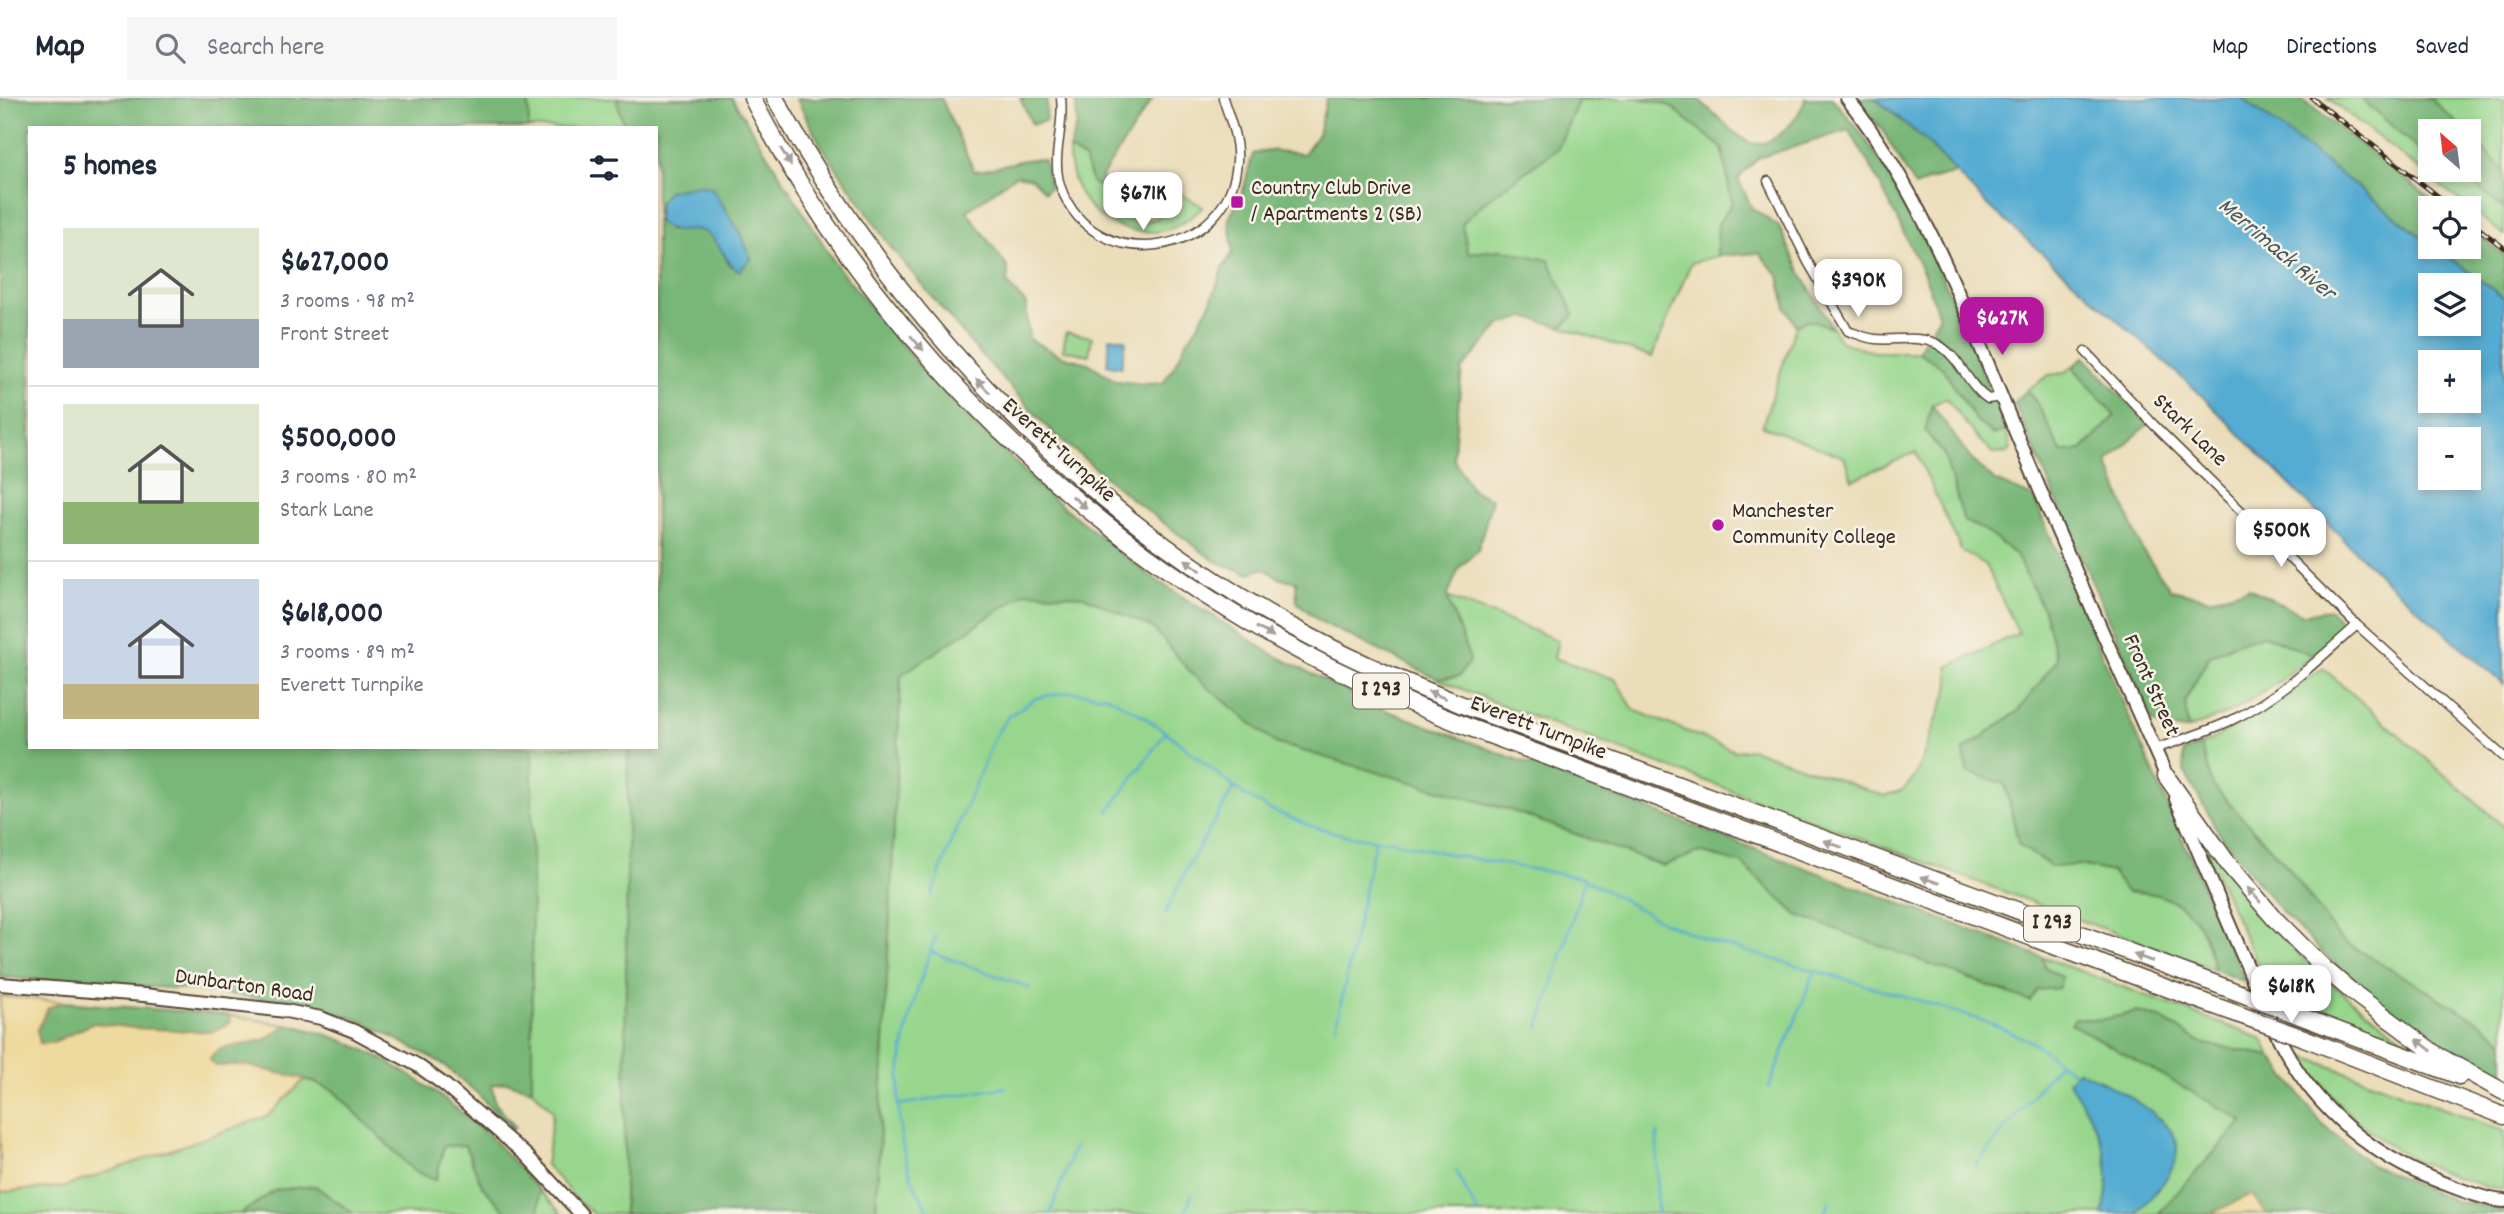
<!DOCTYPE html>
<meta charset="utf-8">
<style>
:root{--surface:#fff;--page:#f6f6f7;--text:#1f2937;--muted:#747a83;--line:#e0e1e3;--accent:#b5179e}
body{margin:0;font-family:Dekko,sans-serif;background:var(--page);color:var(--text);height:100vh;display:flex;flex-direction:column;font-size:26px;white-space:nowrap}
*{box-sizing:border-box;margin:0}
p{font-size:23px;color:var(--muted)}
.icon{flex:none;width:38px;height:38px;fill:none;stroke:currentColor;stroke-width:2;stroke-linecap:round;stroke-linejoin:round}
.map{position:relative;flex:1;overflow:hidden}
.drawer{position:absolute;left:28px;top:28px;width:630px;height:623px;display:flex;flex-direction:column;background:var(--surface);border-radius:0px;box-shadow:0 4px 10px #0003}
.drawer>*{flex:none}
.needle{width:46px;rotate:332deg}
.buttons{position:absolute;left:2418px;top:21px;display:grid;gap:14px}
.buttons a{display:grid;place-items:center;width:63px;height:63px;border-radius:0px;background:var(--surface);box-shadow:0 4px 10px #0003;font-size:35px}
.price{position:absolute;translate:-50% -60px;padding:0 16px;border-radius:14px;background:#fff;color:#222;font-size:23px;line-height:46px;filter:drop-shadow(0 2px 4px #0008)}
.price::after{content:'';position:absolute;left:50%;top:42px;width:21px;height:16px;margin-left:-10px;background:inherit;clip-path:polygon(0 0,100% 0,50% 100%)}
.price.current{background:var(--accent);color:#fff}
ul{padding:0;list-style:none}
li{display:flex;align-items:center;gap:21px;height:175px;padding:0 35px}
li+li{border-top:2px solid var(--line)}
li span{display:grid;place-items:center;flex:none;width:196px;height:140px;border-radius:0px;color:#555}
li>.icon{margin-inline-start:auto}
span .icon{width:84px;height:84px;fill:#fffc;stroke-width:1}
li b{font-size:30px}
h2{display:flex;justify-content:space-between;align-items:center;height:84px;padding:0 35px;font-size:30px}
header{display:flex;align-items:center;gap:42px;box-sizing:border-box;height:98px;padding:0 35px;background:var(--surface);border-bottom:2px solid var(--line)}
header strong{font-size:33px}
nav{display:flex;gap:38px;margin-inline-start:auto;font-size:24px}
.search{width:490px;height:63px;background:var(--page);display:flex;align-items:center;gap:18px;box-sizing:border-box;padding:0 24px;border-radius:0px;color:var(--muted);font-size:26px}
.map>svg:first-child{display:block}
.green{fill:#97d68c;stroke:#698055;stroke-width:2}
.forest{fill:#79b778;stroke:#5a704b;stroke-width:2;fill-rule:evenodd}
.sand{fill:#eeda9e;stroke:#94825e;stroke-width:2}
.water{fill:#55acd2;stroke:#486b78;stroke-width:2;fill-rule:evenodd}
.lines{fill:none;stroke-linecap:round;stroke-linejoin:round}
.stream{stroke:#55acd2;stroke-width:2.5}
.street-casing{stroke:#554535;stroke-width:11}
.secondary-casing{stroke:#554535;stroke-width:16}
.highway-casing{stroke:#554535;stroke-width:19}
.street{stroke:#fff;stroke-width:8}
.secondary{stroke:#fff;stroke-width:12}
.highway{stroke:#fff;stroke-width:16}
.rail-casing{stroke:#3b2a1e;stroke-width:5}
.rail{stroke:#f7f3e8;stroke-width:2.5;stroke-dasharray:8;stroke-linecap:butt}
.highway-bridge-casing{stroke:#554535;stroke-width:19;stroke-linecap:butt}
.highway-bridge{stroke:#fff;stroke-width:16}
.oneway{fill:#a79f9a}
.poi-dot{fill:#b5179e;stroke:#f7f3e8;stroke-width:2.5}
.labels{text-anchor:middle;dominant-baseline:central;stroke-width:5;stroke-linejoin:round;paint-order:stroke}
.shield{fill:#f7f3e8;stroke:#73665b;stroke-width:2}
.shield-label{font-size:21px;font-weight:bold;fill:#3b2a1e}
.poi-label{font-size:23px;fill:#3b2a1e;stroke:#f7f3e8;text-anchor:start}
.street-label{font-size:23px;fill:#3b2a1e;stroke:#f7f3e8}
.water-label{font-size:24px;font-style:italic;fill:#44585d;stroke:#f7f3e8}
</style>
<header>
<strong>Map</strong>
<div class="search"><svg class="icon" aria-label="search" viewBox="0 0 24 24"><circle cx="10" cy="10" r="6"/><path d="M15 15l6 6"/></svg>Search here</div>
<nav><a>Map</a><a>Directions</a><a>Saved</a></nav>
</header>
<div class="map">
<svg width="2504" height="1116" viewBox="0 0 2504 1116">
<rect width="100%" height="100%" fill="#f7f3e8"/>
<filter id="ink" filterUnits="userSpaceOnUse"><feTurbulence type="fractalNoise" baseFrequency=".0143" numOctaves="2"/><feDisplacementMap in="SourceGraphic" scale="14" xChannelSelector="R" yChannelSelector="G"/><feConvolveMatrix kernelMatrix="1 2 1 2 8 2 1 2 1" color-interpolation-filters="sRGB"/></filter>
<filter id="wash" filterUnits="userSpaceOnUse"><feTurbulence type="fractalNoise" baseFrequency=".00686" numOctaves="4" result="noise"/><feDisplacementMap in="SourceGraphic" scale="28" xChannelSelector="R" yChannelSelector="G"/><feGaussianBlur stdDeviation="1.57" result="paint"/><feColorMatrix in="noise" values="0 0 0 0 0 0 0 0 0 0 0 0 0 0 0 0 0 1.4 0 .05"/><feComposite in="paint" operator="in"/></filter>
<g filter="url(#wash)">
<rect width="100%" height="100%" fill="#ebddb9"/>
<path class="green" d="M528 0H616L625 30H529Z
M1603 0H1639L1669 7 1722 50 1732 105 1718 126 1717 158 1691 165 1652 259 1562 229 1574 216 1502 152 1468 155 1462 126 1484 104 1558 50 1578 3Z
M2328 0H2361L2431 63V72C2461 72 2482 92 2504 111V137Z
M2429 0H2504V73L2469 37V33H2466Z
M1069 52 1084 60 1092 85 1101 89 1117 107 1143 123 1156 121 1176 93 1203 109C1191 120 1177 131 1161 133 1110 141 1068 103 1069 52Z
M1807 222 1832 229 1841 244 1874 254H1918L1941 268 1975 321 1993 337 2006 333 2011 351 2007 355 1994 356 1976 339 1946 300 1932 307 1925 333 1944 356 1964 423 1984 432 2016 457 2045 515 2057 562 2018 613 1964 652 2005 686 2019 747 2052 769 2080 767 2112 774 2127 795C2158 791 2189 806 2203 835 2209 847 2211 860 2215 872L1506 609 1438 581 1459 578 1470 562 1447 499 1558 542 1554 560 1615 581 1634 612 1735 653 1752 651 1884 698 1903 692 1915 679 1950 586 1948 569 2019 535 1985 467 1961 452 1916 354 1852 382 1844 359 1762 328 1796 228Z
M1066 234 1092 239 1089 257 1063 252Z
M2073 269 2116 318 2082 352 2061 354 2039 308 2027 292 2049 277 2064 275Z
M1026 494 1084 498 1154 530 1193 577 1513 713 1663 768 1699 754 1742 765 1797 817 2037 892 2061 879 2045 869 2042 859 2263 941 2271 958 2204 946 2160 920 2137 914 2101 922 2075 921 2072 926 2243 1023 2158 1116H876L901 577Z
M2263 537 2313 557 2280 583 2233 613 2188 631 2185 603 2209 559 2233 546Z
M2323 570 2504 729V943L2483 926 2340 841 2288 769 2213 688 2201 647 2245 624Z
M532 649H628L624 1116H594L579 1104 546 1067 553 1013 532 992Z
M2196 733C2231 778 2265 824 2307 864 2338 893 2373 918 2407 943L2405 948 2272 897Z
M2300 957 2504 1033V1092C2417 1075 2349 1031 2300 957Z
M305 981 333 992 414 1073 435 1082 444 1048 465 1047 482 1088 508 1116H354L315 1088 276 1092 240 1116H0V1094L64 1089 268 1018Z
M539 1092 562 1116H539Z"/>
<path class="forest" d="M0 0H528L529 30H30V649H532V992L506 984 492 987 495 1005 515 1029 512 1032 477 995 440 964 360 922 311 907 197 892 0 879Z
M616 0H732L838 170 920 269 1048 397 1153 480 1272 556 1380 610 2042 859 2045 869 2061 879 2059 890 2037 892 2030 903 1797 817 1741 765 1699 754 1663 768 1513 713 1275 645 1193 577 1153 530 1084 498 1026 494 901 577 876 1116H624L628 649H656V30H625ZM668 93 751 161 730 168C724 157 715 136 702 132 692 129 679 134 668 132Z
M796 0H941L974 73C998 72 1020 58 1044 62L1050 89 1045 94 1031 80 1016 77 967 113 1008 170 1007 185 1026 206 1029 241 1061 258 1088 265 1116 283 1145 286 1163 285 1178 262 1186 244 1194 234 1211 203 1223 170 1233 154 1229 121 1243 93 1253 56 1268 52 1304 56 1318 36 1327 0H1603L1578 3 1558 50 1484 104 1462 126 1468 155 1502 152 1549 162 1574 217 1562 229 1525 219 1500 227 1462 271 1453 360 1472 392 1492 401 1478 452 1459 470 1447 499 1470 562 1459 578 1438 581 1319 523 1297 504 1296 483 1281 481 1263 470 1249 476 1215 463 1133 402 1049 331 975 250 892 151 821 47Z
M1020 0H1047L1046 23 1032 26Z
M1076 0H1153L1102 78 1101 89 1092 85 1084 60 1069 52 1077 26Z
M1639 0H1697C1707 9 1739 40 1748 44 1772 53 1801 20 1805 0H1832C1916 93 1959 219 2006 333L1993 337 1975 321 1941 268 1918 254 1939 219 1925 178 1874 74 1849 32 1758 60 1738 81 1752 110 1779 129 1803 179 1832 229 1807 222 1796 228 1786 210 1779 178 1759 155 1717 158 1718 126 1732 105 1722 50 1669 7Z
M1856 0H1875L1925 42 1957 75 1929 82 1915 89 1883 33Z
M2242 0H2300L2443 110H2431V146Z
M2361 0H2429L2466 33H2431V63Z
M2469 37 2504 73V111L2474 86 2446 72H2469Z
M2469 130 2504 157V200L2435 149H2469Z
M2084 259 2148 326 2107 364 2142 452 2171 492 2210 501 2249 490 2303 517 2329 511 2343 525 2344 531 2313 557 2263 537 2233 546 2209 558 2185 603 2188 631H2164L2153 623 2014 305 2027 292 2039 308 2061 354 2082 352 2115 318 2073 269Z
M1932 307 1971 361 1995 383 2033 399 2245 884 2215 872C2211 860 2209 847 2203 835 2189 806 2158 791 2127 795L2112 774 2080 767 2052 769 2019 747 2005 686 1967 674 1964 652 2018 613 2057 562 2045 515 2016 457 1984 432 1964 423 1944 356 1925 333Z
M2201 647 2213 688 2288 769 2340 841 2483 926 2504 943V977L2443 950 2355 887 2281 813 2219 735 2184 673 2183 654Z
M62 904 229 917 232 923 213 934 133 930 94 925 53 944 40 946 37 932 48 910Z
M2137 914 2160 920 2204 946 2271 958 2322 1026 2371 1067 2457 1104 2504 1110V1116H2267L2251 1096 2211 1116H2158L2243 1023 2071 926 2075 920 2101 922Z
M287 927C357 938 426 983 480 1030 501 1048 520 1072 539 1092V1116H508L482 1088 465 1047 444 1048 436 1082 414 1073 333 992 305 981 243 967 216 968 209 961 219 951 264 942Z
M315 1088 354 1116H240L276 1092Z"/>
<path class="sand" d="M0 898 62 904 48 910 37 932 40 946 54 944 94 925 133 930 213 934 231 924 229 917 287 927 264 942 219 951 209 961 216 968 243 967 305 981 268 1018 64 1089 0 1094Z
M2251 1096 2267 1116H2211Z"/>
<path class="water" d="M1875 0H2242L2431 146V149H2435L2504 200V586L2379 477 2196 292 1981 101 1925 42ZM2469 187V226H2431V187ZM2469 264V303H2431V264ZM2469 341V380H2431V341Z
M698 87 712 90 741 137 751 161 739 173C724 164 721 144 706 135 691 125 679 142 658 124L659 105 668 93Z
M1110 239 1124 241 1126 244 1121 269 1107 267Z
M2078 972C2103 984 2176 1018 2177 1048 2179 1074 2151 1098 2136 1116H2102C2119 1062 2096 1026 2068 983Z"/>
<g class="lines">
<path class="stream" d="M1108 714 1165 635
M932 797 952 741 996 636 1009 618 1036 600 1070 594 1107 598 1137 614 1166 634 1244 697 1269 711 1308 727 1348 738 1396 744 1453 757 1583 780 1663 824 1713 844 1911 900 1993 926 2034 945 2075 976
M1165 816 1188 768 1234 690
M931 854 1030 890
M1336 928 1375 742
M1539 930 1585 781
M1769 989 1815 873
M899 1007 1006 989
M1657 1034V1116
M1975 1068 2059 965
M1456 1073 1478 1116
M931 1116C874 1035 903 924 936 838
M1050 1116 1075 1047
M1185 1116 1192 1096
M1824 1116 1829 1104"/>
</g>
</g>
<g filter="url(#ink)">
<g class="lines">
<defs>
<path id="street" d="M1061 0C1065 31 1050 59 1061 90 1095 181 1231 159 1237 63 1239 41 1229 20 1223 0
M1768 83 1808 164 1848 233C1857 236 1866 240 1875 241 1895 243 1916 237 1935 245 1960 257 1966 286 1988 301L2000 299
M2085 253 2154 327 2357 527 2504 659
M2155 651C2180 642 2207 634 2232 622 2280 599 2318 562 2357 527"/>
<path id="secondary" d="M1847 0C1929 104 1973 233 2024 354 2070 465 2121 574 2169 684
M2176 701C2201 758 2224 816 2249 872 2260 898 2270 925 2284 950 2317 1012 2373 1058 2438 1083 2459 1091 2482 1101 2504 1103
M0 886 144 897 286 913 321 920 354 933 417 967 446 988 527 1058 581 1116"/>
<path id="highway" d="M752 0C863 217 1044 403 1253 527 1321 568 1394 599 1468 629L2204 904
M775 0C900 226 1082 417 1311 539 1361 566 1413 587 1465 608L2208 883
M2166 678 2229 767 2274 820 2324 870 2351 893 2437 957 2504 994
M2300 918 2459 978
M2304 940 2504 1018"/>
</defs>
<use href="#street" class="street-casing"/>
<use href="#secondary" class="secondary-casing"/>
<use href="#highway" class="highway-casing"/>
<use href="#street" class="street"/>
<use href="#secondary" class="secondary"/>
<use href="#highway" class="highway"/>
<defs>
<path id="rail" d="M2312 0 2453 110
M2469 123 2504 150"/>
</defs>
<use href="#rail" class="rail-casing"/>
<use href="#rail" class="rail"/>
<defs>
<path id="highway-bridge" d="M2208 883 2300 918
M2204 904 2304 940"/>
</defs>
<use href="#highway-bridge" class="highway-bridge-casing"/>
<use href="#highway-bridge" class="highway-bridge"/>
</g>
<defs><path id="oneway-solid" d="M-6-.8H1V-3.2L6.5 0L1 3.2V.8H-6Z" transform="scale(1.75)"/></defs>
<g class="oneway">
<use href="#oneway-solid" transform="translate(786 59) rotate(59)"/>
<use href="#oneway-solid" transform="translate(917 245) rotate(49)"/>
<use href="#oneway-solid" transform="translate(983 288) rotate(-134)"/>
<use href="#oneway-solid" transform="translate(1079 404) rotate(40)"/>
<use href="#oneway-solid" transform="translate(1193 467) rotate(-145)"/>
<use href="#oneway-solid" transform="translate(1265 534) rotate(29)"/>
<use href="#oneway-solid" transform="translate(1437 597) rotate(-158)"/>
<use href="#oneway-solid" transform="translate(1833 746) rotate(-160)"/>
<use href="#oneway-solid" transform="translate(1930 782) rotate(-160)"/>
<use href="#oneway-solid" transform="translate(2254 797) rotate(-131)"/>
<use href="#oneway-solid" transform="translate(2143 860) rotate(-160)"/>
<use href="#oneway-solid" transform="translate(2424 947) rotate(-142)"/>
</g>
</g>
<g class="poi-dot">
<rect x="1230" y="97" width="14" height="14" rx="3.5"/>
<circle cx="1718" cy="427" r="7"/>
</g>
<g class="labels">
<g class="shield">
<rect x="1353" y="575.5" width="56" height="35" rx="5"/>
<rect x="2024" y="808.5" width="56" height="35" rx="5"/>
</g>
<g class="shield-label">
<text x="1381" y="593">I 293</text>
<text x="2052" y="826">I 293</text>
</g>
<g class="poi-label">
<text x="1251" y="91">Country Club Drive<tspan x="1251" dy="26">/ Apartments 2 (SB)</tspan></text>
<text x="1732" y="414">Manchester<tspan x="1732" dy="26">Community College</tspan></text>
</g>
<g class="street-label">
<text transform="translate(2189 333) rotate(44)">Stark Lane</text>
<text transform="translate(1058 353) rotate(42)">Everett Turnpike</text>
<text transform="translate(2150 588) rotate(66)">Front Street</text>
<text transform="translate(1538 631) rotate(21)">Everett Turnpike</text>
<text transform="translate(244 889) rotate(8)">Dunbarton Road</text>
</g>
<g class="water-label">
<text transform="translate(2276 152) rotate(40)">Merrimack River</text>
</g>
</g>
</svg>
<div class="buttons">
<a><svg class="needle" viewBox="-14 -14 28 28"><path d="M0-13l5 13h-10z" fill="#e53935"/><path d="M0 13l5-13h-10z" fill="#747a83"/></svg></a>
<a><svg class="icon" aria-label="locate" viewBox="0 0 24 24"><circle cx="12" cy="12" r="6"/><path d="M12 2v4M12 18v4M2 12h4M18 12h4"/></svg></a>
<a><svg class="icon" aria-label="layers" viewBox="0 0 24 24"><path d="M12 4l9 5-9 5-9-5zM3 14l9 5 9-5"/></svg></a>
<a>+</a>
<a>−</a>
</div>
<b class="price" style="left:1143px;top:134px">$671K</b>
<b class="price" style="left:1858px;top:221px">$390K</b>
<b class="price current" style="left:2002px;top:259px">$627K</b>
<b class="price" style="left:2281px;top:471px">$500K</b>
<b class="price" style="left:2291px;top:927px">$618K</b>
<section class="drawer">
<h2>5 homes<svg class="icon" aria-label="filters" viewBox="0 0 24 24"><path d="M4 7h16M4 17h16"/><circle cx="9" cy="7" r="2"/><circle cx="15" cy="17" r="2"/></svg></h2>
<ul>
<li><span style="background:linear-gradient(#dfe7d0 65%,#9aa5b1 0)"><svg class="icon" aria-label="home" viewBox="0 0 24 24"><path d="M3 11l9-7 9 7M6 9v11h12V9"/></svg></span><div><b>$627,000</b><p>3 rooms · 98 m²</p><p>Front Street</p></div></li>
<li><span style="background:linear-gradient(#dfe7d0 70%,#8fb573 0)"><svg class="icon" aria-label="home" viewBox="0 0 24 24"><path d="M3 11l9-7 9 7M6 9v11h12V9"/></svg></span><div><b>$500,000</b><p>3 rooms · 80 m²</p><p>Stark Lane</p></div></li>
<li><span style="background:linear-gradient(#c9d6e8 75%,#c2b280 0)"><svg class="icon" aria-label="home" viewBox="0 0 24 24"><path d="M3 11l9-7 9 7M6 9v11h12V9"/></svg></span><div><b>$618,000</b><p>3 rooms · 89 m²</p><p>Everett Turnpike</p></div></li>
</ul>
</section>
</div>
